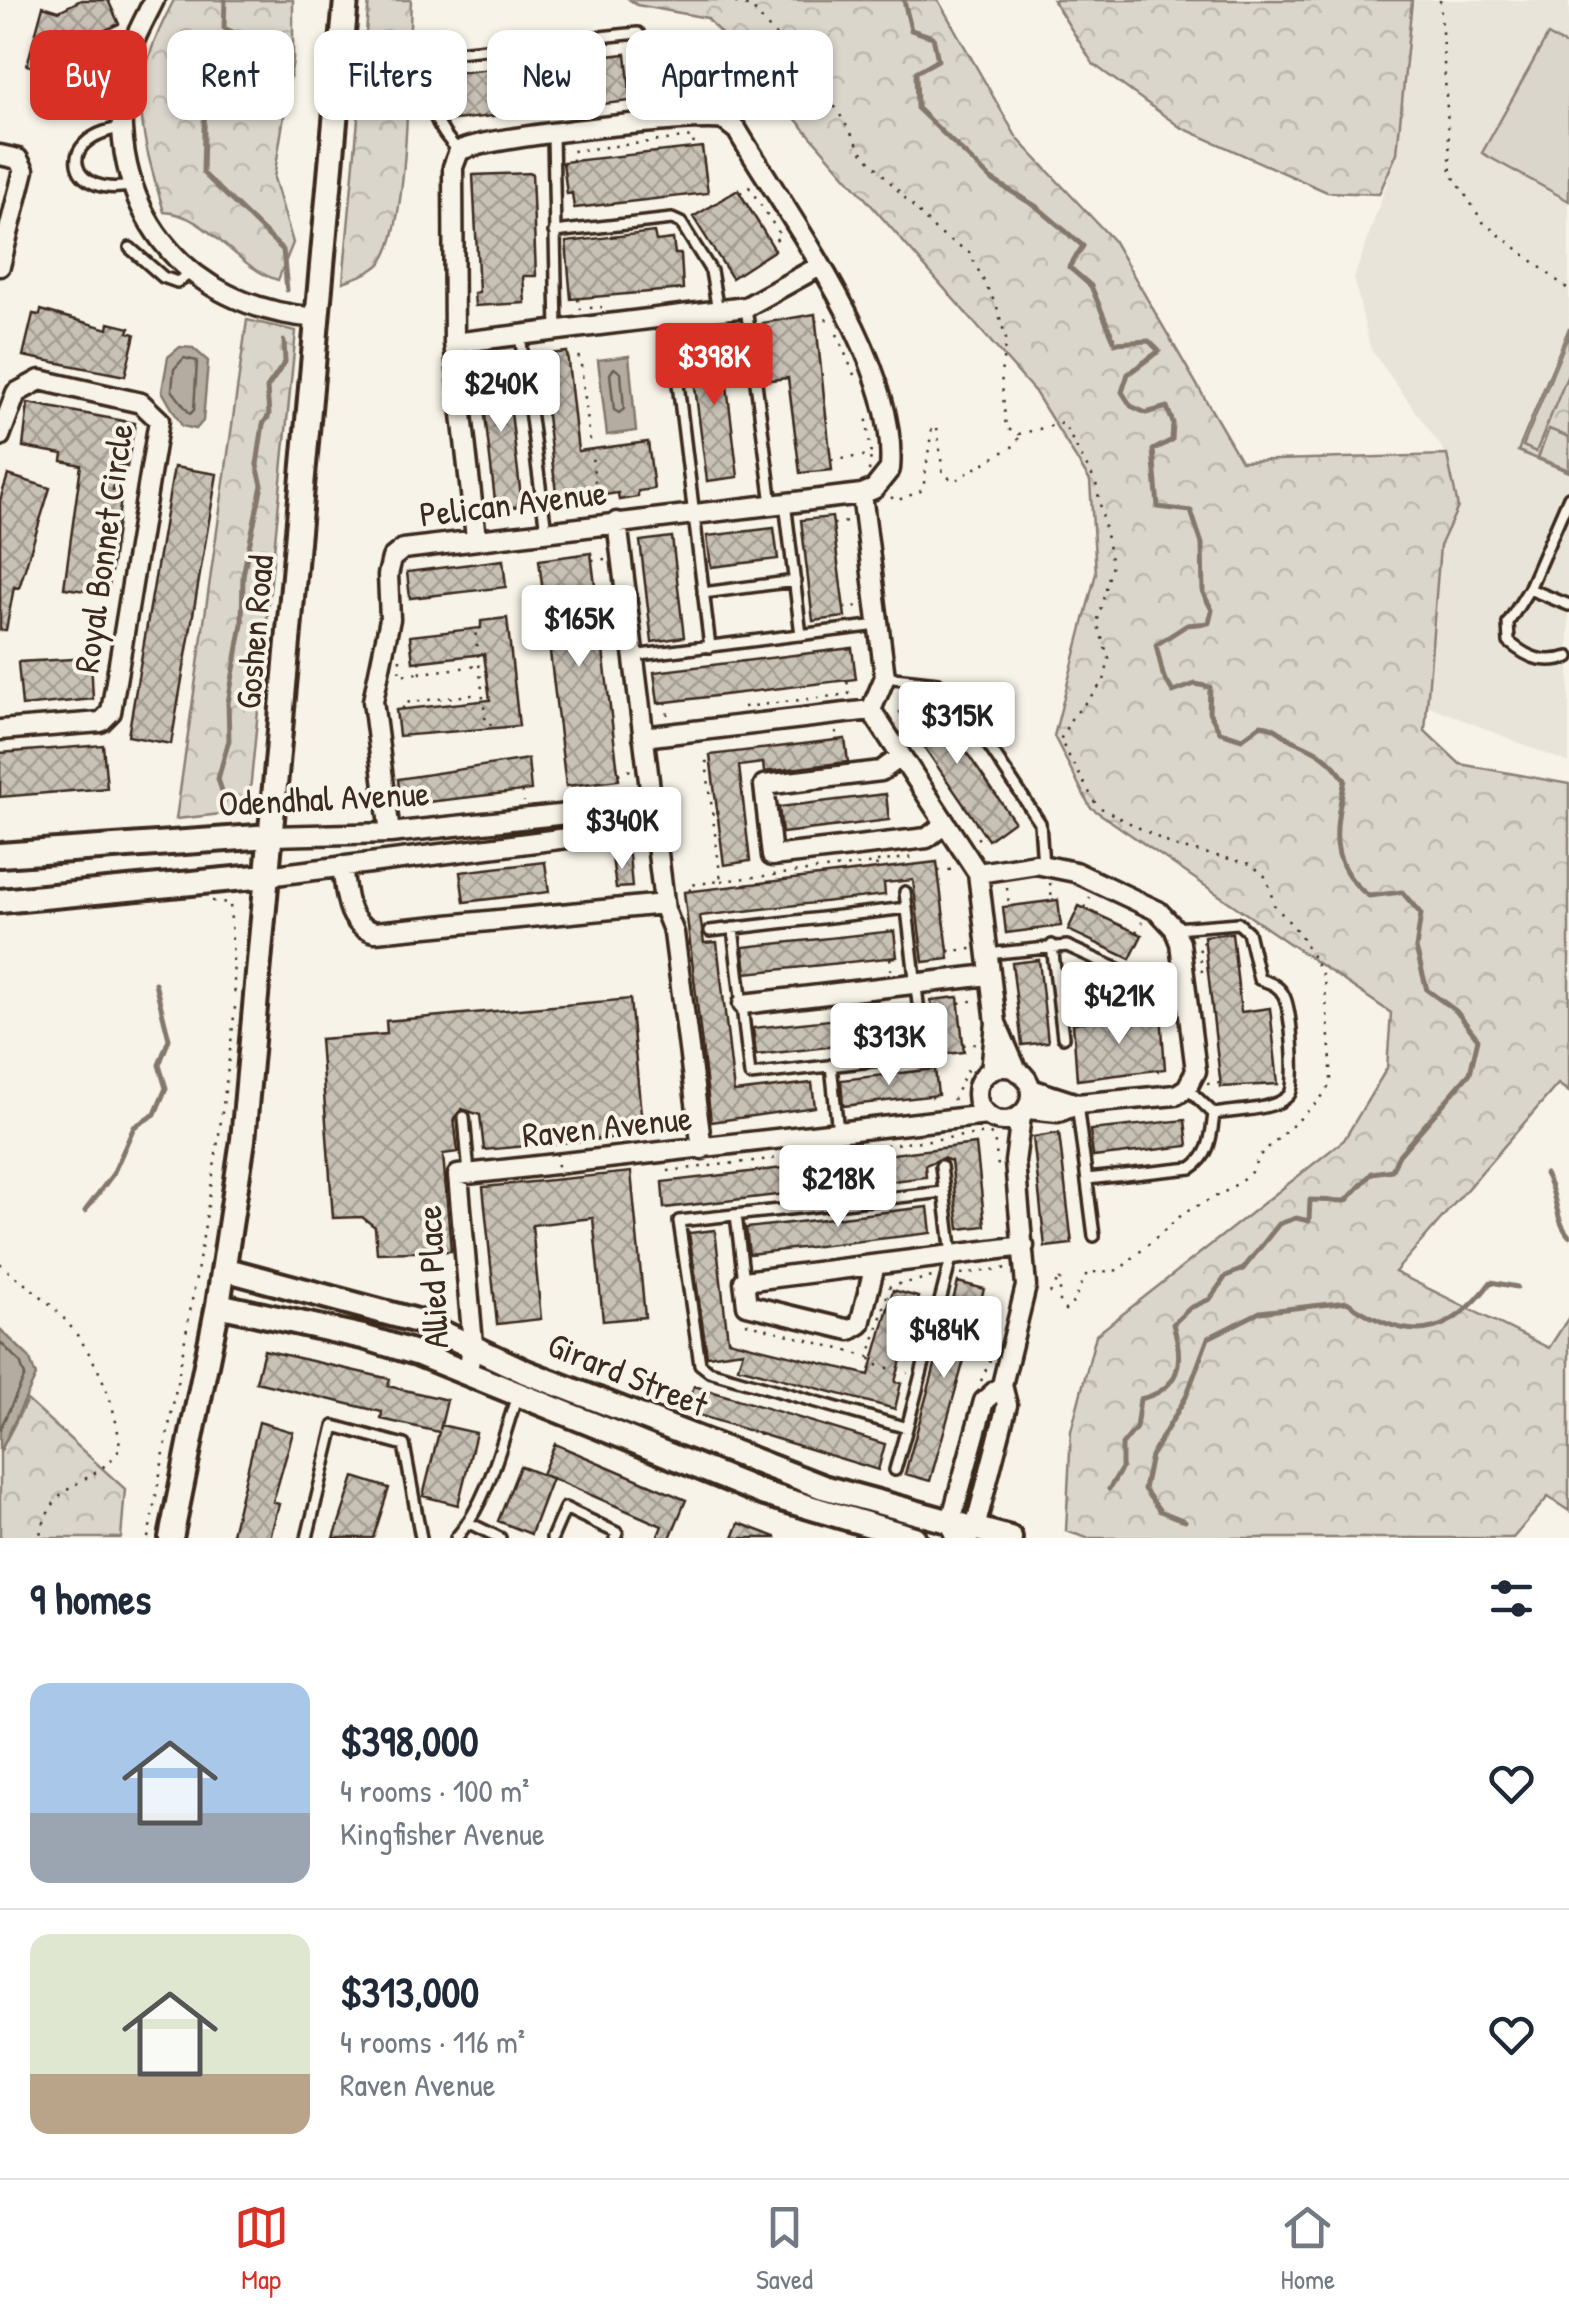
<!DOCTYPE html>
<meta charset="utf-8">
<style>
:root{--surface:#fff;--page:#f6f6f7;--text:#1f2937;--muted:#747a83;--line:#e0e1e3;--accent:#d93025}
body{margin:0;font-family:"Patrick Hand",sans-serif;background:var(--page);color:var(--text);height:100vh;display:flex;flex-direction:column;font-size:38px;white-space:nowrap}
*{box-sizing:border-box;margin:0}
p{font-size:32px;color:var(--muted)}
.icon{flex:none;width:55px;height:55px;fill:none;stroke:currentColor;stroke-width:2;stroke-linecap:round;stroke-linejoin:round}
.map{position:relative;height:1538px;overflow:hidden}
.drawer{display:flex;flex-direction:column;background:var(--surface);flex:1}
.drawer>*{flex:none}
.hud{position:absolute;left:30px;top:30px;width:1000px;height:90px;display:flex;gap:20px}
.price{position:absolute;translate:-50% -85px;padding:0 22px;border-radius:10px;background:#fff;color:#222;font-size:32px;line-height:65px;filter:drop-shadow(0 2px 5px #0008)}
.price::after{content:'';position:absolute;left:50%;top:60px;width:30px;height:22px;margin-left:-15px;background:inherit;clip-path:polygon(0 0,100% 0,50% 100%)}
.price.selected{background:var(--accent);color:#fff}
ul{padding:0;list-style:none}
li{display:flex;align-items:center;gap:30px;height:250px;padding:0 30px}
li+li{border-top:2px solid var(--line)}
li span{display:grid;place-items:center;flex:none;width:280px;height:200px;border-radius:20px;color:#555}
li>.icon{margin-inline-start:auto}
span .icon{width:120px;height:120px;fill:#fffc;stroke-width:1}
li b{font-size:42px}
h2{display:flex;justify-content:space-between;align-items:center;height:120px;padding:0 30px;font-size:42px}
.pill{padding:0 35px;border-radius:20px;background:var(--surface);box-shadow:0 2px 8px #0004;font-size:35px;line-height:90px}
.pill.selected{background:var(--accent);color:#fff}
.tab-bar{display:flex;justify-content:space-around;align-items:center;height:140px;border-top:2px solid var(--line);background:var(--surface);font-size:28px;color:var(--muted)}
.tab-bar a{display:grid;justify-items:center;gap:5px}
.tab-bar .selected{color:var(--accent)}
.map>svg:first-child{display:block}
.built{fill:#e9e4d9}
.forest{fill:url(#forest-crowns);stroke:#8b8074;stroke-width:2.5}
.pitch{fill:#dbd6cb;stroke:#8b8074;stroke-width:2.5}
.water{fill:#b4aca0;stroke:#84786c;stroke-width:2.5}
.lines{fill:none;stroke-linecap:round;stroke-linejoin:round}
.shore{stroke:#6b5e52;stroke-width:2.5}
.stream{stroke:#84786c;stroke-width:5}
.building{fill:url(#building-cross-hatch);stroke:#3b2a1e;stroke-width:2.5}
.service-casing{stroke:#3b2a1e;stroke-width:16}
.minor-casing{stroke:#3b2a1e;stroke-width:25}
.tertiary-casing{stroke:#3b2a1e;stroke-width:30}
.path{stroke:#3b2a1e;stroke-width:2.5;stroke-dasharray:2.5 8;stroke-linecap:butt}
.service{stroke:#f7f3e8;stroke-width:9}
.minor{stroke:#f7f3e8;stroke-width:18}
.tertiary{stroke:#f7f3e8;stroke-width:22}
.path-bridge{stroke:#3b2a1e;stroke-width:2.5;stroke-dasharray:2.5 8;stroke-linecap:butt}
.labels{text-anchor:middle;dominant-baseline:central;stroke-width:8;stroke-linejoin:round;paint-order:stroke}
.street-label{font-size:35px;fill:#3b2a1e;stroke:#f7f3e8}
</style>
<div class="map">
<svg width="1569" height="1538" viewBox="0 0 1569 1538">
<defs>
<pattern id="forest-crowns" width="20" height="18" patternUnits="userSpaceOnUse" patternTransform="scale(2.5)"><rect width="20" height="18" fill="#dbd6cb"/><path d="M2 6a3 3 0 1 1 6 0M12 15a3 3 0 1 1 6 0" fill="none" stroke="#bdb8ae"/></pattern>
<pattern id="building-cross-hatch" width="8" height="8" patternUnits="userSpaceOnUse" patternTransform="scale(2.5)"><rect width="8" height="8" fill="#c8c1b6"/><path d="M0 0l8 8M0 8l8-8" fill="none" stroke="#a49d93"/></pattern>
</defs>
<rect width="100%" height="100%" fill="#f7f3e8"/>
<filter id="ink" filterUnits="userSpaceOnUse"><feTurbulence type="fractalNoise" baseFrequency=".01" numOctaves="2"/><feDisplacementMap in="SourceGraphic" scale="20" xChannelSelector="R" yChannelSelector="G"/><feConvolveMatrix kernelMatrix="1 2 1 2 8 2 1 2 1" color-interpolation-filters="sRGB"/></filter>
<g filter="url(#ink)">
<path class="built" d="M1412 0H1569V763L1427 705 1440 546 1457 507 1447 455 1370 348 1354 278 1397 153Z"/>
<path class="forest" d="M174 0H293V60L274 178 293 243 278 280C235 267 208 214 164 212 137 119 127 89 174 0Z
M369 0H411C408 54 410 221 383 260 375 272 356 277 343 282Z
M630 0H938L1017 138 1113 240 1241 461 1447 455 1458 507 1440 546 1425 731 1460 764 1569 784V1092L1558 1084 1395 1272 1549 1348 1569 1317V1511L1548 1497 1513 1538H1087L1066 1531 1071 1431 1096 1335 1344 1140 1387 1068 1391 1013 1090 807 1054 736 1096 573 1090 481 1035 392 707 18 637 5Z
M1053 0H1412L1397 153 1379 194 1327 192 1180 127 1093 64Z
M247 320 296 331 248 811 176 819Z
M1569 328V472L1518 451Z
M27 1400 125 1489 121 1538H0V1452Z"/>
<path class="pitch" d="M1548 35 1569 47V201L1482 153Z
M1569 334V372L1536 452 1523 446Z
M1549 429 1569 437V470L1538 458Z"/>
<path class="water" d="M180 347 193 348 208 361 203 421 196 429 182 426 162 391 168 357Z
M629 356 636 431 607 435 598 360Z
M0 1329 29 1357 36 1376 0 1452Z"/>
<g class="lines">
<path class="shore" d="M184 358 197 361 194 410 190 414 172 390 174 369Z
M614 368 621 373 624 409 619 413 614 410 610 374Z
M0 1342 20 1362 25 1376 0 1429"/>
<path class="stream" d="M225 0 224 28 239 35 240 52 205 88 203 173 283 250 287 290
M904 0 911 30 933 37 938 60 916 72 917 108 991 179 1037 207 1083 246 1069 267 1091 286 1115 343 1149 341 1159 351 1128 374 1122 392 1131 406 1146 413 1167 407 1173 423 1172 440 1153 450 1158 507 1191 511 1202 544 1203 593 1212 610 1209 623 1187 625 1156 645 1163 675 1173 692 1195 684 1210 687 1209 712 1220 732 1242 739 1261 725C1277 726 1282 736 1296 742 1318 751 1330 758 1345 780 1335 827 1326 864 1369 896L1402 892 1421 914 1416 948 1427 990 1456 1011 1478 1039 1470 1073 1399 1155 1392 1170 1372 1173 1346 1201 1310 1200 1309 1221 1296 1218 1279 1224 1243 1269 1226 1276 1210 1299 1190 1308 1173 1324C1184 1360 1182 1389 1140 1399L1136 1428 1122 1445V1468L1109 1489
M225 800 218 779 229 740 228 703 242 624 243 575 262 485 257 465 263 424 269 415 267 388 285 362 284 341
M1545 1174C1558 1194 1554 1219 1569 1236
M85 1211 113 1174 134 1127 155 1114 166 1088 159 1065 169 1039 155 983
M1185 1521 1160 1511 1144 1489 1151 1456 1186 1397 1208 1338 1260 1312 1347 1302C1407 1343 1447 1341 1491 1282L1517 1287"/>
</g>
<path class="building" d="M81 0H108L119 24 75 44 98 96 60 113 38 68 27 65 43 6 59 11Z
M626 54 631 101 446 121 440 108 437 75Z
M702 147 708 193 574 208 572 193 567 194 563 162Z
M532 173 536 276H523L525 303 475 306 474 293 479 292 473 175Z
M738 190 775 250 732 278 693 217Z
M654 232 656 241 673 239 675 254H681L683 289 571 299 566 242Z
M41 310 108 329 109 323 130 328 128 332 135 334 125 376 23 356 33 314 40 315Z
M815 314 832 470 800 473 788 378 770 380 763 323Z
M721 336 738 477 707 481 689 340Z
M567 352 578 451 648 442 654 489 638 491V497L619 500 618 493 557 502 540 355Z
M505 361 522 506 496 509 479 364Z
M28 403 135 423 127 467 118 465 113 490 122 491 108 594 64 588 81 465 62 461 63 454 23 447Z
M174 467 217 474 171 744 128 736Z
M8 475 50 488 19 588 14 587 6 630H0V500Z
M832 517 845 617 813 621 801 520Z
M774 528 778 559 711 567 707 536Z
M672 537 684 637 652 642 640 541Z
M591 553 619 780 566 786 539 560Z
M503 560 506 587 410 598 407 572Z
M507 618 519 726 399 736 396 710 490 700 484 654 413 662 410 636 481 628V621Z
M852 648 856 679 658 703 654 672Z
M91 658 93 699 22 706 18 662Z
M926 694 1014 821 988 840 900 712Z
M845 739 848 762 764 772 763 763 739 766 750 861 724 865 710 755Z
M103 745 107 788 0 797V753Z
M528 759 531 790 401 805 398 779Z
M886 794 889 820 782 833 779 807Z
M629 855 632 887 616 888 612 857Z
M545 862 549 892 464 902 460 872Z
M937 862 949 959 923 962 913 880 884 883 885 895 700 916 704 943 717 942 734 1092 812 1083 815 1107 711 1122 684 892Z
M1058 900 1061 926 1006 933 1003 907Z
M1079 906 1142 935 1130 959 1068 930Z
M894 931 897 957 746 973 743 947Z
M1232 933 1241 1012 1270 1008 1278 1084 1221 1087 1204 936Z
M1039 960 1048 1042 1022 1045 1012 963Z
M958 997 964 1052 938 1055 931 1000Z
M630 999 643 1135 484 1150 480 1115 462 1109 454 1118 458 1152 443 1154 451 1251 377 1253 375 1227 362 1217 333 1218 320 1039 387 1034 386 1021Z
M905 1012 908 1038 756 1055 753 1028Z
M1161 1014 1165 1069 1077 1080 1073 1023Z
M935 1069 938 1095 843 1106 841 1080Z
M1185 1120 1188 1146 1093 1157 1090 1130Z
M1059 1133 1072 1244 1045 1247 1033 1137Z
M976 1144 985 1226 959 1229 951 1161 943 1158 925 1165 926 1177 845 1187 842 1160Z
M818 1164 821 1190 664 1208 662 1182Z
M631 1172 645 1317 603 1321 593 1218 532 1225 541 1319 497 1324 483 1187Z
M928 1207 931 1233 749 1254 746 1228Z
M715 1230 728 1340 869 1375 893 1290 918 1297 895 1382 901 1383 895 1409 738 1367 743 1351 707 1356 689 1233Z
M958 1282 984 1289 930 1481 905 1474Z
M264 1350 390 1379 388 1386 447 1400 440 1430 441 1425 476 1433 458 1505 423 1496 439 1432 381 1419 382 1412 256 1382Z
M694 1386 885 1444 878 1470 685 1411Z
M259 1422 293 1432 273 1502 279 1504 270 1538H231Z
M555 1444 686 1500 670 1538H657L662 1526 552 1478 531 1534 498 1521 520 1466 551 1478 542 1474Z
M354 1477 389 1488 373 1538H334Z
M739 1523 776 1537V1538H733Z"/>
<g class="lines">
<defs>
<path id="service" d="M121 128C51 139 71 200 133 185
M553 135 557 331
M459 151C436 129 425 100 426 67L439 54 638 33C655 48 648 98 651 122
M554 232 672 219 681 223 711 271 718 311
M130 248 163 277 177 282 191 273
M746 307 772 504
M670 318 710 647
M520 335 546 531
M1569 497 1529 589 1508 623 1509 642C1529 659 1544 664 1569 657
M785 502 801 635
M1529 589 1569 605
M703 593 795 581
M632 656 878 625
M885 677 938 683 954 693 1040 823 1043 865
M733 928 750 1075 924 1055 905 892
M1175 928 1238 923 1248 932 1259 979C1270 983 1279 985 1284 996 1291 1010 1298 1084 1289 1095 1275 1111 1234 1110 1214 1114
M710 931 907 908
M1052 945 1063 1037
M987 954 1067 946 1129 974 1136 997
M1060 1006 1186 992
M831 1065 838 1132
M1077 1104 1094 1236
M464 1117 469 1174
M831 1135 839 1203
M941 1166 952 1255 907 1428 709 1371 700 1364 679 1221 944 1192
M1087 1179 1191 1168C1211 1155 1211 1135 1214 1114L1187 1088
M736 1215 744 1281
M895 1470 907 1428
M469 1523 500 1538
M307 1538 334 1426 404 1445 421 1538
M456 1538C490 1499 501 1442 518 1393
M552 1538 565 1508 617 1533 615 1538"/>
<path id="minor" d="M154 0C143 23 129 46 125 71 104 206 181 308 318 318
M0 155 18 159 24 170 0 266
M454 343 746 307 820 266
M0 436 16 393 40 380 141 403 159 420 111 712 101 722 0 730
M862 494 885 677 871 710
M617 522 665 910 674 933 702 1149
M643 737 871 710 978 873 996 1023 991 1071
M899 758 881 771 764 785 772 856 927 838 945 824
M390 833 373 701 390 619 388 575 392 558 403 549 862 494 874 489 890 469C899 363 790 220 737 130L724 120C696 114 479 138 459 151L453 167 454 343 476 538
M271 836 390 833 652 805
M342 866C346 891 345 925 375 932L664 904
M978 873 1036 864 1075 872 1158 911 1174 928 1180 943 1196 1071 1187 1088 1176 1095 1077 1104 1031 1089
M267 876 654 827
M743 1004 989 975
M996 1023 1017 1071
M977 1094a27 27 0 1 1 54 0a27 27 0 1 1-54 0Z
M1027 1109 1058 1112 1077 1105
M875 1265 860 1324 850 1330 747 1305 744 1281 1024 1246
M467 1375 473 1344 458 1175 987 1115
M955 1538 951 1521 984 1401 1002 1385
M968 1538 975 1528 1007 1405 1002 1385 1026 1286 1015 1162 1021 1116"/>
<path id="tertiary" d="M0 855 271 836
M0 901 267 876
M224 1269 417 1321 526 1372 823 1487 1010 1538
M218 1305 363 1337 419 1354 765 1494 914 1538
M171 1538 218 1305 243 1140 346 0"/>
</defs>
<use href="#service" class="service-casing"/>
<use href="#minor" class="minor-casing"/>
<use href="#tertiary" class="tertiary-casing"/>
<path class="path" d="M725 0 751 7 806 71 816 90 834 105 863 153 937 232 969 252 997 307 1006 339 1001 374 1006 428 1019 434 1063 423 1096 483 1112 565 1097 623 1109 659 1104 681 1071 719 1060 740 1097 806 1174 846 1251 864 1267 878 1274 905 1300 934 1324 978 1331 1061V1083L1319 1101 1259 1156 1251 1172 1230 1189 1184 1213 1119 1270 1087 1273 1070 1308 1065 1310 1060 1303V1277L1050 1293H1043
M1440 0 1451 173 1483 222 1569 290
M730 103 737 95 768 114 778 107 744 68 746 55 761 57 800 88 812 82
M573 161 572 151 693 137 694 148
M740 193 749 187 781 236 771 243
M677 289 679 298
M578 299 579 309 602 307
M815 321 829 319
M837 334 857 382
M567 358 580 357 596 490 582 492
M831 460 871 455 866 413
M869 471 871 455
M596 492 599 508
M891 497 896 501 923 490 932 427H937L943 474 954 481 1017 444 1019 436
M833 524 847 522
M592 560 605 559
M844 608 860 606
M481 628 475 629 486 724H493
M400 659 399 675 421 673
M419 661 421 673 477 666
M666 702 668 716
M744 707 849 694 847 680
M403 709V703L480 694
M836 731 837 740
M618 774 631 770
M522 791 524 802
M977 839 984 834
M619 847 621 856
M877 862 914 857
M938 871 957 869
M721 881 876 863 877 869
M1050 883 1052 901
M1007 888 1009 906
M690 891 689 885 721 881 706 762H711
M212 901 230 903 235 999
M1085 908 1090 897
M1136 932 1142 922
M948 951 972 949
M890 958 891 970
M1202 972 1199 943 1204 942
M959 1003 977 1000
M963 1045 978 1043
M1158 1070 1159 1080
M1207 1084 1221 1083
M932 1096 933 1105
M953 1100 968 1068 973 1065
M1096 1130 1097 1120
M844 1150 989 1133 994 1137 998 1166
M668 1171 821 1153
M0 1263C13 1277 28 1285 43 1298 86 1334 116 1394 120 1449 91 1490 55 1474 39 1538
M961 1274 1008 1268
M746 1323 869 1357 890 1286 933 1277
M870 1358 873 1364 908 1373
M981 1381 990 1360
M148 1538C181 1361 216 1186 235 1007"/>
<use href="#service" class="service"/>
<use href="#minor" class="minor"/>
<use href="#tertiary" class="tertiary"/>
<path class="path-bridge" d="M556 1143 559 1180"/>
</g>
</g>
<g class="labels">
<g class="street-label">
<text transform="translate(513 503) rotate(-7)">Pelican Avenue</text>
<text transform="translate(103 548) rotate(-82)">Royal Bonnet Circle</text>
<text transform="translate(254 632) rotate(-85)">Goshen Road</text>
<text transform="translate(324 798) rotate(-3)">Odendhal Avenue</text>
<text transform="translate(607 1126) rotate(-6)">Raven Avenue</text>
<text transform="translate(432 1277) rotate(-93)">Allied Place</text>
<text transform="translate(628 1374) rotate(22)">Girard Street</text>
</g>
</g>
</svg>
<b class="price selected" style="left:714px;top:408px">$398K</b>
<b class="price" style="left:501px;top:435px">$240K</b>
<b class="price" style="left:579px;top:670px">$165K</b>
<b class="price" style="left:957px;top:767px">$315K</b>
<b class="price" style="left:622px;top:872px">$340K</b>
<b class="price" style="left:1119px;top:1047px">$421K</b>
<b class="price" style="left:889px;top:1088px">$313K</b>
<b class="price" style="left:838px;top:1230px">$218K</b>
<b class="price" style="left:944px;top:1381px">$484K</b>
<div class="hud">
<a class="pill selected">Buy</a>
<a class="pill">Rent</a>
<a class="pill">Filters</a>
<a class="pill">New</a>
<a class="pill">Apartment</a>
</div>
</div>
<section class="drawer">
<h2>9 homes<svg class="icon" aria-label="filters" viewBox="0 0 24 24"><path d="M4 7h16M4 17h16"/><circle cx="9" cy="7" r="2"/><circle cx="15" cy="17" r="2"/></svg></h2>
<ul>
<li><span style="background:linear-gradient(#a9c7e8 65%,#9aa5b1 0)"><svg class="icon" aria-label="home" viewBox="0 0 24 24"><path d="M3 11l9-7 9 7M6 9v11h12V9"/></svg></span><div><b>$398,000</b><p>4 rooms · 100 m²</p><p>Kingfisher Avenue</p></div><svg class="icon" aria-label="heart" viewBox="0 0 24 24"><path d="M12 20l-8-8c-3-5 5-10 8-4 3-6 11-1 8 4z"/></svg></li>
<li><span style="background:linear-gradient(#dfe7d0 70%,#b9a48a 0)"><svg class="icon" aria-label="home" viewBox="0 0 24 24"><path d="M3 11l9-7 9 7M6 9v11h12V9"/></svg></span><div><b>$313,000</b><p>4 rooms · 116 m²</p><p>Raven Avenue</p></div><svg class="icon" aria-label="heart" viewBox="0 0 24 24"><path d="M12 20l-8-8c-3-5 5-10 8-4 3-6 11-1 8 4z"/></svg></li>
</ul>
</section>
<nav class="tab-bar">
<a class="selected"><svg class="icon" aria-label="map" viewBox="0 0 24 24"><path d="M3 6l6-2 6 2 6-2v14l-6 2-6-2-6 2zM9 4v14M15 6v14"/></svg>Map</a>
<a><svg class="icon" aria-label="saved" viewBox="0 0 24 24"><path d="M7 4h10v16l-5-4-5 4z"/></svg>Saved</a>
<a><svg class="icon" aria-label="home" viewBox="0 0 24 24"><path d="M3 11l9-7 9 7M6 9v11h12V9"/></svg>Home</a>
</nav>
